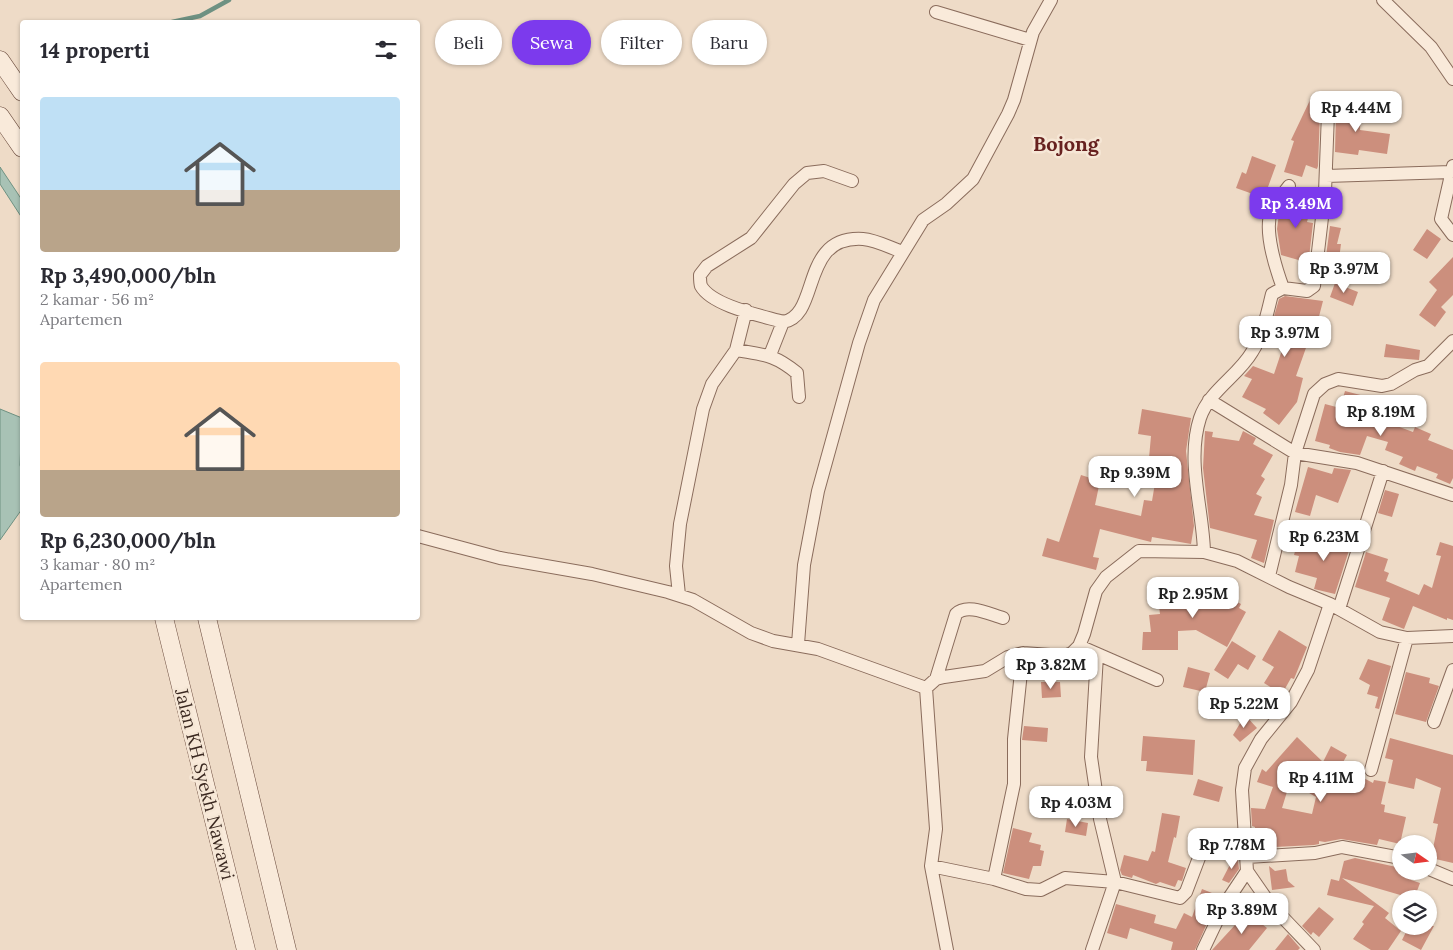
<!DOCTYPE html>
<html lang="id">
<meta charset="utf-8">
<style>
:root{--surface:#fff;--page:#f2f2f3;--text:#2b2b33;--muted:#7c7c81;--accent:#7c3aed}
body{margin:0;font-family:Lora,serif;background:var(--page);color:var(--text);height:100vh;display:flex;flex-direction:column;font-size:19px;white-space:nowrap}
*{box-sizing:border-box;margin:0}
p{font-size:16px;color:var(--muted)}
.icon{flex:none;width:28px;height:28px;fill:none;stroke:currentColor;stroke-width:2;stroke-linecap:round;stroke-linejoin:round}
.map{position:relative;flex:1;overflow:hidden}
.side{position:absolute;left:20px;top:20px;width:400px;height:600px;display:flex;flex-direction:column;background:var(--surface);border-radius:5px;box-shadow:0 1px 4px #0004}
.side>*{flex:none}
.guide{position:absolute;left:435px;top:20px;width:475px;height:45px;display:flex;gap:10px}
.needle{width:32px;rotate:104deg}
.buttons{position:absolute;left:1392px;top:835px;display:grid;gap:10px}
.buttons a{display:grid;place-items:center;width:45px;height:45px;border-radius:50%;background:var(--surface);box-shadow:0 1px 4px #0004;font-size:25px}
.price{position:absolute;translate:-50% -42px;padding:0 11px;border-radius:10px;background:#fff;color:#222;font-size:16px;line-height:32px;filter:drop-shadow(0 1px 2px #0008)}
.price::after{content:'';position:absolute;left:50%;top:30px;width:15px;height:11px;margin-left:-8px;background:inherit;clip-path:polygon(0 0,100% 0,50% 100%)}
.price.selected{background:var(--accent);color:#fff}
ul{padding:0;list-style:none}
li{display:grid;align-content:center;gap:10px;height:265px;padding:0 20px}
li span{display:grid;place-items:center;height:155px;border-radius:5px;color:#555}
li>.icon{margin-inline-start:auto}
span .icon{width:90px;height:90px;fill:#fffc;stroke-width:1}
li b{font-size:21px}
h2{display:flex;justify-content:space-between;align-items:center;height:60px;padding:0 20px;font-size:21px}
.pill{padding:0 18px;border-radius:22px;background:var(--surface);box-shadow:0 1px 4px #0004;font-size:18px;line-height:45px}
.pill.selected{background:var(--accent);color:#fff}
.map>svg:first-child{display:block}
.water{fill:#a8c2b5;stroke:#6e9182}
.lines{fill:none;stroke-linecap:round;stroke-linejoin:round}
.stream{stroke:#6e9182;stroke-width:4.5}
.building{fill:#cc8f7d;fill-rule:evenodd}
.minor-casing{stroke:#8a6c5c;stroke-width:14}
.secondary-casing{stroke:#6c4d3f;stroke-width:19}
.minor{stroke:#f9eada;stroke-width:12}
.secondary{stroke:#f9eada;stroke-width:18}
.labels{text-anchor:middle;dominant-baseline:central;stroke-width:5;stroke-linejoin:round;paint-order:stroke}
.street-label{font-size:18px;fill:#3a2820;stroke:#f6e7d6}
.quarter-label{font-size:20px;font-weight:bold;fill:#67211f;stroke:#f6e7d6}
</style>
<div class="map">
<svg width="1453" height="950" viewBox="0 0 1453 950">
<rect width="100%" height="100%" fill="#eedbc7"/>
<path class="water" d="M0 167 22 200V218L0 184Z
M0 409 22 418 20 465 22 472V509L0 540Z"/>
<g class="lines">
<path class="stream" d="M172 22 200 16 229 0"/>
</g>
<path class="building" d="M1311 98 1327 105 1321 108 1320 113 1318 166 1317 169 1306 165 1302 177 1284 172 1294 141 1291 140Z
M1356 104V108H1361L1360 130 1390 134 1387 154 1359 150 1358 155 1335 152 1336 113 1330 105Z
M1252 156 1276 165 1264 198 1236 188 1242 172 1246 174Z
M1295 192 1313 200 1307 222 1313 223 1308 266 1301 265 1302 261 1281 255 1280 248 1277 229 1279 214 1284 215 1287 202Z
M1330 226 1341 228 1337 244H1341L1338 267 1325 264Z
M1427 229 1441 239 1427 259 1413 250Z
M1453 257V295L1441 307 1446 312 1435 327 1419 315 1437 290 1429 282Z
M1335 283 1358 292 1353 306 1330 297Z
M1285 296 1323 301 1315 332 1312 331 1296 376 1303 378 1297 402 1279 425 1263 413 1266 409 1242 397 1252 379 1244 376 1253 366 1274 374 1285 341 1268 337 1279 299Z
M1386 344 1420 350 1419 360 1384 357Z
M1345 391 1372 398 1367 415 1413 432 1415 427 1431 434 1428 440 1453 450V478L1450 484 1436 478 1438 474 1417 466 1415 471 1399 464 1403 457 1385 450 1388 442 1367 436 1360 455 1340 452 1329 448 1330 445 1315 441 1325 404 1340 408Z
M1142 409 1191 418 1186 451 1194 526 1191 544 1152 537 1151 542 1100 529 1093 557 1099 558 1096 570 1042 556 1047 538 1059 542 1081 475 1100 481 1095 505 1141 516 1144 500 1152 501 1156 477 1141 475 1143 457 1149 458 1151 436 1138 434Z
M1205 431 1213 432 1212 437 1239 441 1243 431 1256 438 1253 444 1273 455 1261 476 1265 479 1256 494 1262 497 1254 515 1274 520 1264 563 1251 558 1257 540 1210 528 1203 468Z
M1308 467 1332 474 1334 468 1351 470 1338 503 1316 495 1310 516 1295 512Z
M1385 490 1399 494 1392 517 1378 513Z
M1337 534 1353 538 1335 594 1314 589 1317 578 1295 572 1299 556 1294 555 1298 540 1333 549Z
M1440 542 1453 546V620L1447 618V620L1413 606 1404 629 1382 620 1390 598 1355 587 1366 552 1388 559 1384 571 1389 573 1386 581 1419 595 1424 584 1432 588 1441 556 1436 555Z
M1198 587H1209L1241 604 1239 608 1246 612 1227 647 1196 630 1178 631V650H1142L1143 632H1151L1149 615 1160 614 1158 598 1168 597V594L1198 591Z
M1279 630 1307 647 1294 679 1291 678 1282 694 1264 683 1274 667 1262 660Z
M1232 641 1256 656 1248 670 1238 664 1228 679 1214 670Z
M1368 659 1391 666 1379 709 1375 708 1378 697 1367 694 1370 685 1359 679Z
M1188 667 1210 673 1205 692 1183 687Z
M1406 672 1430 678 1429 683 1439 686 1426 722 1395 714Z
M1041 682H1060L1061 697 1042 698Z
M1245 715 1257 728 1240 742 1233 735Z
M1024 726 1048 728 1047 742 1022 740Z
M1143 736 1195 740 1193 775 1146 771 1147 761H1141Z
M1297 737 1323 762 1331 746 1347 755 1341 766 1373 783 1374 780 1386 782 1381 804 1385 805 1384 812 1406 817 1400 844 1379 839 1377 845 1341 839 1325 842 1319 841V844L1314 845 1255 848V827L1252 826 1251 808 1265 809 1273 787 1257 782 1262 769 1266 772ZM1290 782 1316 797 1312 814 1282 808Z
M1390 738 1453 755V863L1431 858 1438 824 1433 823 1441 788 1416 778 1414 789 1388 783 1393 760 1385 758Z
M1198 779 1223 787 1219 802 1193 795Z
M1162 813 1180 816 1176 838 1174 837 1168 862 1186 868 1182 881 1178 880 1175 887 1160 882 1156 884 1133 875 1132 878 1122 875 1120 870 1124 855 1148 861 1152 851 1155 852Z
M1067 819 1088 823 1086 836 1065 832Z
M1013 828 1032 833 1029 842 1041 845 1040 850 1044 851 1041 866H1033L1029 879 1003 873Z
M1237 851 1239 869 1229 883 1222 880Z
M1355 858 1401 868V871H1414L1411 880 1420 883 1414 899 1342 878 1389 913 1385 918 1401 931 1388 950H1371L1353 939 1364 924 1362 922 1374 906 1327 895 1331 879 1339 881 1344 861Z
M1269 866 1275 871 1286 869 1288 881 1295 887 1272 890Z
M1202 889 1217 895 1212 907 1214 908 1195 950H1171L1173 942 1130 928 1127 939 1107 933 1116 904 1156 915 1154 923 1176 929 1184 913 1192 917Z
M1319 907 1334 919 1319 937 1313 932 1311 935 1302 926Z
M1247 912 1267 928 1249 950H1212Z
M1409 926H1434L1421 950 1402 940Z
M1288 934 1300 948 1298 950H1275Z"/>
<g class="lines">
<defs>
<path id="minor" d="M1383 0 1431 47 1453 79
M936 12 1030 40
M1453 166 1441 219 1453 235
M1326 176 1451 172
M852 181 824 171 807 173 794 184 751 238 707 266 700 275C700 278 700 283 701 286 712 306 763 316 783 322 821 316 799 235 863 239 876 240 891 248 903 252
M1283 288C1276 269 1264 231 1271 212 1275 203 1283 194 1289 186
M736 350C764 355 774 354 797 373L799 397
M770 355 783 322
M1209 400 1295 453 1357 463 1453 495
M418 536 500 558 592 574 668 592 693 600 751 633 773 641 818 649 926 688
M1204 552C1203 509 1186 461 1200 418 1209 391 1238 376 1252 352 1263 335 1267 314 1272 294L1283 288 1307 291 1314 286 1325 192 1328 113
M1269 576 1291 485 1295 453 1314 394 1325 384 1338 379 1382 386 1391 384 1415 370 1428 366 1453 341
M679 595 676 566 680 524 703 409 712 384 736 350 746 310
M1339 609 1383 471
M798 644 804 565 818 491 859 343 874 300 923 220 946 204 973 179 1008 114 1014 100 1033 32 1051 0
M1079 646 1157 680
M936 679 956 614C967 603 989 614 1003 618
M1434 722 1453 670
M1371 770 1407 638
M1247 857 1315 853 1342 847 1401 858
M931 866 994 879 1014 784V739L1023 653
M1429 869 1453 879
M994 879 1026 889 1041 890 1065 878 1115 882 1100 819 1091 757 1097 655
M947 950 931 866 936 829 926 688 936 679 944 677 985 671 1008 657 1023 653 1064 656 1072 653 1079 646 1084 634 1096 591 1106 577 1139 551 1204 552 1237 561 1289 587 1330 604 1380 632 1407 638 1453 636
M1092 950 1115 882 1180 898 1186 892 1205 842 1210 839 1246 841
M1203 950 1225 904 1247 871
M1314 950 1270 904 1247 871 1242 790 1245 768 1261 739 1291 702 1308 670 1330 604"/>
<path id="secondary" d="M0 60 22 92
M0 116 22 148
M164 618 246 950
M207 618 287 950"/>
</defs>
<use href="#minor" class="minor-casing"/>
<use href="#secondary" class="secondary-casing"/>
<use href="#minor" class="minor"/>
<use href="#secondary" class="secondary"/>
</g>
<g class="labels">
<g class="street-label">
<text transform="translate(205 784) rotate(76)">Jalan KH Syekh Nawawi</text>
</g>
<g class="quarter-label">
<text x="1066" y="143">Bojong</text>
</g>
</g>
</svg>
<div class="buttons">
<a><svg class="needle" viewBox="-14 -14 28 28"><path d="M0-13l5 13h-10z" fill="#e53935"/><path d="M0 13l5-13h-10z" fill="#7c7c81"/></svg></a>
<a><svg class="icon" aria-label="layers" viewBox="0 0 24 24"><path d="M12 4l9 5-9 5-9-5zM3 14l9 5 9-5"/></svg></a>
</div>
<b class="price" style="left:1356px;top:133px">Rp 4.44M</b>
<b class="price selected" style="left:1296px;top:229px">Rp 3.49M</b>
<b class="price" style="left:1344px;top:294px">Rp 3.97M</b>
<b class="price" style="left:1285px;top:358px">Rp 3.97M</b>
<b class="price" style="left:1381px;top:437px">Rp 8.19M</b>
<b class="price" style="left:1135px;top:498px">Rp 9.39M</b>
<b class="price" style="left:1324px;top:562px">Rp 6.23M</b>
<b class="price" style="left:1193px;top:619px">Rp 2.95M</b>
<b class="price" style="left:1051px;top:690px">Rp 3.82M</b>
<b class="price" style="left:1244px;top:729px">Rp 5.22M</b>
<b class="price" style="left:1321px;top:803px">Rp 4.11M</b>
<b class="price" style="left:1076px;top:828px">Rp 4.03M</b>
<b class="price" style="left:1232px;top:870px">Rp 7.78M</b>
<b class="price" style="left:1242px;top:935px">Rp 3.89M</b>
<div class="guide">
<a class="pill">Beli</a>
<a class="pill selected">Sewa</a>
<a class="pill">Filter</a>
<a class="pill">Baru</a>
</div>
<section class="side">
<h2>14 properti<svg class="icon" aria-label="filters" viewBox="0 0 24 24"><path d="M4 7h16M4 17h16"/><circle cx="9" cy="7" r="2"/><circle cx="15" cy="17" r="2"/></svg></h2>
<ul>
<li><span style="background:linear-gradient(#bfe0f5 60%,#b9a48a 0)"><svg class="icon" aria-label="home" viewBox="0 0 24 24"><path d="M3 11l9-7 9 7M6 9v11h12V9"/></svg></span><div><b>Rp 3,490,000/bln</b><p>2 kamar · 56 m²</p><p>Apartemen</p></div></li>
<li><span style="background:linear-gradient(#ffd9b3 70%,#b9a48a 0)"><svg class="icon" aria-label="home" viewBox="0 0 24 24"><path d="M3 11l9-7 9 7M6 9v11h12V9"/></svg></span><div><b>Rp 6,230,000/bln</b><p>3 kamar · 80 m²</p><p>Apartemen</p></div></li>
</ul>
</section>
</div>
